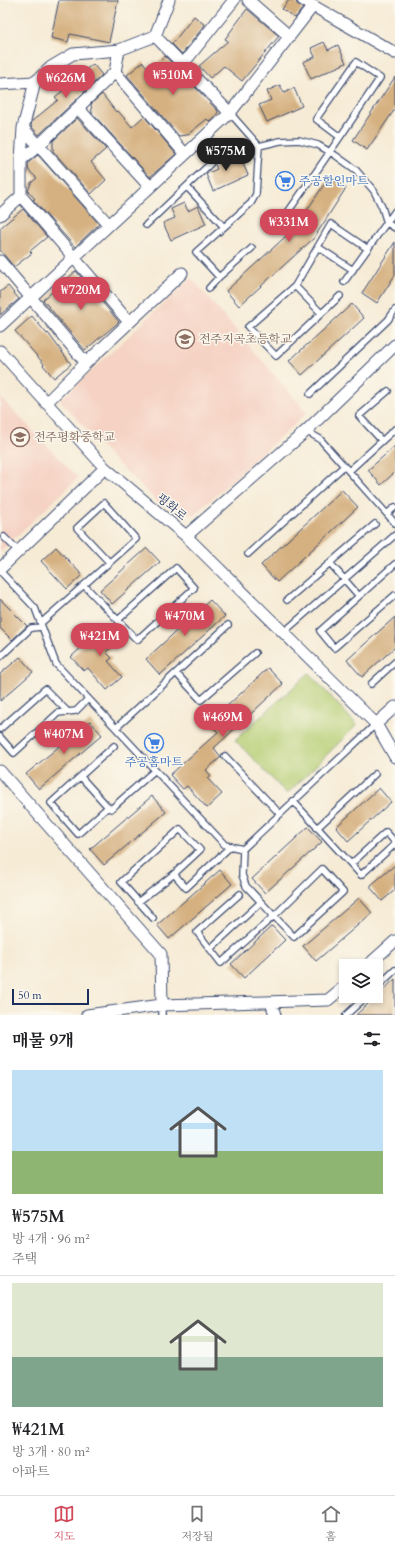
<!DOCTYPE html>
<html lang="ko">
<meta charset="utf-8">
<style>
:root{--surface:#fff;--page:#f2f2f2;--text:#202124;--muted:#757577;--line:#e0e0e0;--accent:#d1495b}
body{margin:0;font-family:Cardo,"Noto Serif KR",serif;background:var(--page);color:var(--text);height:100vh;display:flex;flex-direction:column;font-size:15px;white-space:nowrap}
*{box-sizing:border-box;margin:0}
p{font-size:13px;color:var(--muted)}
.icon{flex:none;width:22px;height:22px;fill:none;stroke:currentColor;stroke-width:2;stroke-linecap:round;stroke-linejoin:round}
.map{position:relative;height:1015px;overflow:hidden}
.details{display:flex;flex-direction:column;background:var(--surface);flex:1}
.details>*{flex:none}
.fabs{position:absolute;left:339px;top:959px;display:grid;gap:8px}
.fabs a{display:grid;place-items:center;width:44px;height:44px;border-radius:0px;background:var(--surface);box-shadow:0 2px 6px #0003;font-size:20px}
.scale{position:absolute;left:12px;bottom:10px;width:77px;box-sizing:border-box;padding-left:4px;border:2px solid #1b2f5e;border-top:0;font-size:11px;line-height:14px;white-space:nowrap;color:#1b2f5e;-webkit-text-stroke:3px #fbf7ec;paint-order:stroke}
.price{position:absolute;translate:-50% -34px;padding:0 9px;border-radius:14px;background:var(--accent);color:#fff;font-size:13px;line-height:26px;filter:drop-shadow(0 1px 2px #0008)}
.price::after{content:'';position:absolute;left:50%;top:24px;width:12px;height:9px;margin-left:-6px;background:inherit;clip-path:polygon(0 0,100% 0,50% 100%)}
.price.active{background:#222;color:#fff}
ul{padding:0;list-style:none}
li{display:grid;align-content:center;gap:8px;height:212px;padding:0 12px}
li+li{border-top:1px solid var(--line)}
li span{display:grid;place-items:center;height:124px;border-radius:0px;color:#555}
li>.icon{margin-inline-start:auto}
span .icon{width:72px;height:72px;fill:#fffc;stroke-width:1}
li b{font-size:17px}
h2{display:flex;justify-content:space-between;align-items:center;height:48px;padding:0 12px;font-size:17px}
.dock{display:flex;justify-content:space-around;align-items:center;height:56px;border-top:1px solid var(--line);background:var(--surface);font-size:11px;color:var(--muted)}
.dock a{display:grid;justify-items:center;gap:2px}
.dock .active{color:var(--accent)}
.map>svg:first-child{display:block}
.built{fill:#f5d2c3}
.green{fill:#b5cd72;stroke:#687e68}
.building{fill:#d5b181}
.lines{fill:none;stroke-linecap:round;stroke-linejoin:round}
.lane-casing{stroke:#3c4b70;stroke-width:8}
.street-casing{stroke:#3c4b70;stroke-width:13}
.lane{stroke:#fff;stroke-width:5.5}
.street{stroke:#fff;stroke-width:11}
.labels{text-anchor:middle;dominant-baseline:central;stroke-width:3;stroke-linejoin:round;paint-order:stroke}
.shop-label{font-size:12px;fill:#366cbe;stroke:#fbf7ec;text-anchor:start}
.education-label{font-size:12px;fill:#785e54;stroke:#fbf7ec;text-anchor:start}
.street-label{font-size:12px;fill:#1b2f5e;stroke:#fbf7ec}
</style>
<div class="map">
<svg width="395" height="1015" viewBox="0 0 395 1015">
<rect width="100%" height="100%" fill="#fbf7ec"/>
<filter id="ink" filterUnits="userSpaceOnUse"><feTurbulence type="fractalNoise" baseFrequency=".025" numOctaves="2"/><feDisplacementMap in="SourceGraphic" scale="8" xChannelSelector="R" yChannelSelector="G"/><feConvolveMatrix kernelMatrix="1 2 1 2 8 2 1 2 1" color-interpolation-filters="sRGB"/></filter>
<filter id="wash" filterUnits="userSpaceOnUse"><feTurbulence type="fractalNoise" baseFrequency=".012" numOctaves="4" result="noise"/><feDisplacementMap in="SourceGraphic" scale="16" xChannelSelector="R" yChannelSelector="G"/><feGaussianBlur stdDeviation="0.9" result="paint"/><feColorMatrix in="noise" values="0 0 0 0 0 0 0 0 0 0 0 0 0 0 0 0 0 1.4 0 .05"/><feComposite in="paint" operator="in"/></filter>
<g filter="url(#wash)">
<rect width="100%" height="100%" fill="#f6ebd5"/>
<path class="built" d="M191 278 307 413 194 515 161 505 113 459 60 400Z
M0 397 78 478 0 552Z"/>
<path class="green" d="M309 673 357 725 287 794 235 740Z"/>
<g id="blocks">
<path class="building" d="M59 0H118L109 42 70 34 68 42 51 38Z
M289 0H296L297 4 303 8 295 18 282 9Z
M247 9 279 36 242 81 224 66 210 78 199 66 228 41 225 39Z
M194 16 205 25 182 54 172 44Z
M324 42 328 50 338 45 346 63 311 79 303 62 315 57 311 48Z
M165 56 218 111V113L209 121 207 119 187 135 179 136 127 75 143 62 150 71Z
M93 64 102 75 39 135 31 126 32 121 58 100 55 97 76 80 75 78Z
M395 77V109L367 150 353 140Z
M280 85 284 93 294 88 302 106 267 122 259 105 271 100 267 91Z
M102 94 116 112 118 111 132 127 144 116 176 154 150 177 92 113 91 104Z
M77 118 106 149 91 162 106 180 91 194 53 151V141Z
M226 154 230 162 240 157 248 175 213 191 206 174 217 169 213 160Z
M38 155 99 224 75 247 33 200 35 199 28 191 31 183 37 178 29 171 28 166 29 162Z
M329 177 346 188 314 238 239 306 226 291 296 227Z
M184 203 188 211 198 206 206 224 171 240 163 223 175 218 171 209Z
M23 209 47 237 30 251 32 253 14 267 0 250V228Z
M395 242V275L377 303 362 293Z
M76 271 119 322 85 350 43 300Z
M8 286 19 299 0 315V292Z
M352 304 364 318 302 375 289 361Z
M32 316 47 334 48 333 71 364 54 378 43 365 44 364 15 331Z
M395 446V472L381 485 368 470Z
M342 490 358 507 277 582 261 565Z
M56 547 82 575 67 589 41 561Z
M147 548 160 562 112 604 100 590Z
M0 599 27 626 12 640 0 628Z
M210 600 225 616 160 675 146 659Z
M395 617V647L362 677 347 660Z
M108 623 121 639 106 652 112 658 108 661 122 677 107 690 88 668 84 671 71 657Z
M20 657 33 672 0 701V674Z
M268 668 283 684 214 748 221 757 206 770 211 776 208 779 222 794 207 808 187 786 183 789 170 775 218 732 209 723Z
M90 721 102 735 39 789 26 774Z
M379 788 391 802 348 841 336 827Z
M152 796 166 812 104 865 90 849Z
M308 827 322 842 265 893 252 879Z
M395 865V890L382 901 371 888V885Z
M220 870 232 884 169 939 157 925Z
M359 898 372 913 316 961 303 946Z
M272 926 285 940 244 978 231 964Z
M395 979V1015H356Z"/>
</g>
</g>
<g filter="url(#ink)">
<use href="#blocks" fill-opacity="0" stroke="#3c4b70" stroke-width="1"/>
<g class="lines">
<defs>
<path id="lane" d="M230 113 259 146 280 141 299 140 318 145 335 155 356 170 374 191 382 207 387 223 395 228
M187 187 224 227
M288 212C319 168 350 123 380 78L356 62 316 119 340 137
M146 225 210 164
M318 247 353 270
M219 277 196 252 251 203 256 194 259 146
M344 282 395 211
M295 286 321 313
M209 288 219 277 252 248
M340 296 276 356 248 327 295 286 331 224 368 249
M310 394 388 320 395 310
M306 431 320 439 395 523
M382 441 359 416 388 391
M349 471 395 429
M387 514 395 507
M4 537 18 551
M248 554 344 466
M330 563 359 596
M395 564 320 631 334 648 395 595
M0 571 35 608 56 664 225 845 243 849 376 724
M84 585 137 640 194 588 176 568 118 620
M287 600 375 524
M41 623C73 595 104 567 136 539L104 503 77 528 109 562
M284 632 395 535
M0 657 31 628 42 627
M176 673 201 700 255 653
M371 684 395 662
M116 728 228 625
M0 729 45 689 68 712
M0 737 14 753 58 713 76 711 88 699
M114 746 51 803 78 834 108 807 111 809 155 770
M225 756 280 814
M81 777 108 807
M293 801 361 875 395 844
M317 828 375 774
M351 864 386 832 395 842
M322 869 343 892 294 937 274 916Z
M174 874 186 888 231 846
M240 894 197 932 221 963 274 916 246 886 242 875 243 849
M138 902 174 874 200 850 180 829 121 882 153 918
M210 949 261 902
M376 988 395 970
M162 1005V1015
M346 1015 367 996"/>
<path id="street" d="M248 0 289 36
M303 0 395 53
M155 36 230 113
M183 64 234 0
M115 72 185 154
M0 84 35 82
M78 108 150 187
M23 128 109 225
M21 160 38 146 115 72 119 50
M21 196 129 322
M0 215 21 196V160L23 128 35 82 51 67 73 54 119 50 155 36 169 0
M0 261 86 363
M0 326 230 113 313 6
M0 351 105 468 186 536 376 724 395 757
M46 403 86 363 182 273
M186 536 306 431 395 345
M0 569 105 468
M376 724 395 707
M0 771 161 954 162 1005
M367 966 395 941
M271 1002 275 1015
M87 1015 162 1005 328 1000 346 985"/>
</defs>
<use href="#lane" class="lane-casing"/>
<use href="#street" class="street-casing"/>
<use href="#lane" class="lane"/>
<use href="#street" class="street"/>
</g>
</g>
<defs>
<symbol id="supermarket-ring" viewBox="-11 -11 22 22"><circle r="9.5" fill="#fbf7ec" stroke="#3f7fe0" stroke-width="1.5"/><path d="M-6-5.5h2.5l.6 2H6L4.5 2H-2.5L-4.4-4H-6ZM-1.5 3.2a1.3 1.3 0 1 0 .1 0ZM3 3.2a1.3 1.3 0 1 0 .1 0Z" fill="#3f7fe0"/></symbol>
<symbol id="school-ring" viewBox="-11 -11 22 22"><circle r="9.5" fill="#fbf7ec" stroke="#8d6e63" stroke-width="1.5"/><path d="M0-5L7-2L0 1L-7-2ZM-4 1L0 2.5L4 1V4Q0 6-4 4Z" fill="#8d6e63"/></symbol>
</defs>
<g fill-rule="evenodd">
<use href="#supermarket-ring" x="274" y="170" width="22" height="22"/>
<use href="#school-ring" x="174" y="328" width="22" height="22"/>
<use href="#school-ring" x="9" y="426" width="22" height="22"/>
<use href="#supermarket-ring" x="143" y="732" width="22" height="22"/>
</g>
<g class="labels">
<g class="shop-label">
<text x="299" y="181">주공할인마트</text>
<text x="154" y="762" text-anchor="middle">주공홈마트</text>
</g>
<g class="education-label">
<text x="199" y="339">전주지곡초등학교</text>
<text x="34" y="437">전주평화중학교</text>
</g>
<g class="street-label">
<text transform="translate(172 507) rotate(40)">평화로</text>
</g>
</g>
</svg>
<div class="fabs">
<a><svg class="icon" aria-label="layers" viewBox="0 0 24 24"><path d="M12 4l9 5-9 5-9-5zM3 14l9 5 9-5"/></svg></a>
</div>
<div class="scale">50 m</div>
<b class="price" style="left:173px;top:96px">₩510M</b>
<b class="price" style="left:66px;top:99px">₩626M</b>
<b class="price active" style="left:226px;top:172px">₩575M</b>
<b class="price" style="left:289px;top:243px">₩331M</b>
<b class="price" style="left:81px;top:311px">₩720M</b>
<b class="price" style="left:185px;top:637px">₩470M</b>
<b class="price" style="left:100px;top:657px">₩421M</b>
<b class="price" style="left:223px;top:738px">₩469M</b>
<b class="price" style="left:64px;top:755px">₩407M</b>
</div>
<section class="details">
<h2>매물 9개<svg class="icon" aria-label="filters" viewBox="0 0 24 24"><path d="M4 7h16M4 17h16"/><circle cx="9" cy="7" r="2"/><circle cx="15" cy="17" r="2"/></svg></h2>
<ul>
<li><span style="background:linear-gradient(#bfe0f5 65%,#8fb573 0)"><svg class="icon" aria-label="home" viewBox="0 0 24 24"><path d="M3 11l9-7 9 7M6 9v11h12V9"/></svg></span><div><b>₩575M</b><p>방 4개 · 96 m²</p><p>주택</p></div></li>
<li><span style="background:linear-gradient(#dfe7d0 60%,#7fa58c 0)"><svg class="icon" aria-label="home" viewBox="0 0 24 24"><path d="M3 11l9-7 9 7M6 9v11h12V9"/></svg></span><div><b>₩421M</b><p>방 3개 · 80 m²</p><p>아파트</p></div></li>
</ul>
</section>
<nav class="dock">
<a class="active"><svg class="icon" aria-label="map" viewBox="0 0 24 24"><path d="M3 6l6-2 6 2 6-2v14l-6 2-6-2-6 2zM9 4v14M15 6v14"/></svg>지도</a>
<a><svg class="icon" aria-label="saved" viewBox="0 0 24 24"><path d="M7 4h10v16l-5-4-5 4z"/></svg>저장됨</a>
<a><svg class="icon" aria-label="home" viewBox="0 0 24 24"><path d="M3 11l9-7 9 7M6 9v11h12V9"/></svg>홈</a>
</nav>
